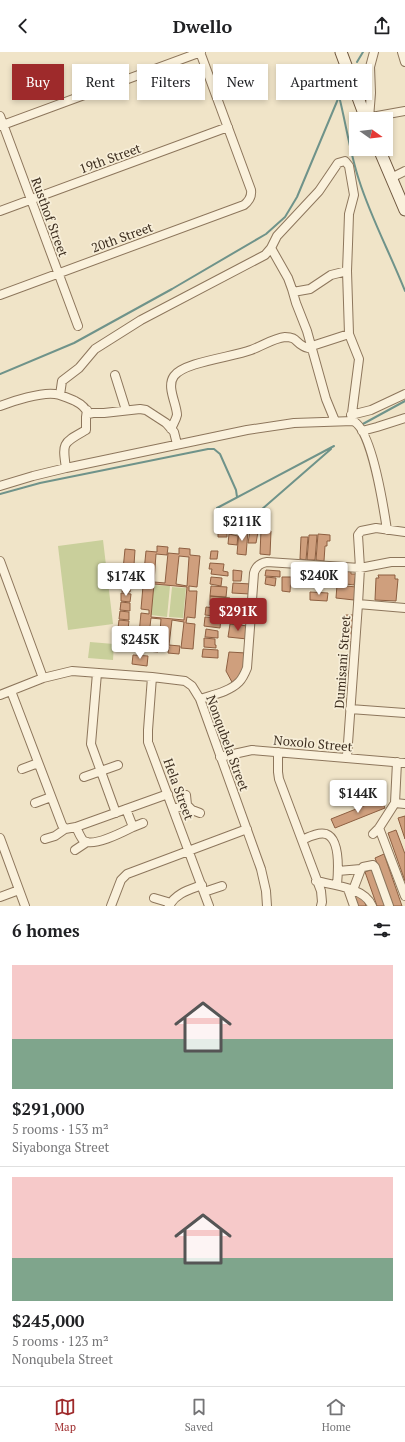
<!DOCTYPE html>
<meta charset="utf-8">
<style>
:root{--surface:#fff;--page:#f6f6f6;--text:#202124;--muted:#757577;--line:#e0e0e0;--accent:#9e2a2b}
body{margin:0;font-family:"PT Serif",serif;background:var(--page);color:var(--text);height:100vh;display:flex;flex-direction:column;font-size:15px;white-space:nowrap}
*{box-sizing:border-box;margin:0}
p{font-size:13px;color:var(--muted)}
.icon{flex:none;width:22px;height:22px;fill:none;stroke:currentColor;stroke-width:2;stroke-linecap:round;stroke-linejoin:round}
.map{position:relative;height:854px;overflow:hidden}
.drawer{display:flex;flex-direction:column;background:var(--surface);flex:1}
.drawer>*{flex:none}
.hud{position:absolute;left:12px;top:12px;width:381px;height:36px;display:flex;gap:8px}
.needle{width:26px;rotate:104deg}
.fabs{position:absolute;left:349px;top:60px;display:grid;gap:8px}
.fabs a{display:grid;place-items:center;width:44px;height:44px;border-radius:0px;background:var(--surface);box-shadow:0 2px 6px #0003;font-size:20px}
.price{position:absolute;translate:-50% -34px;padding:0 9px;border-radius:4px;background:#fff;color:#222;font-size:13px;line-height:26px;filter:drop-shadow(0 1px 2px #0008)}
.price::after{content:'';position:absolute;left:50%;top:24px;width:12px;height:9px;margin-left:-6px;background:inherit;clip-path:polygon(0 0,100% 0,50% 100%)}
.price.on{background:var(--accent);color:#fff}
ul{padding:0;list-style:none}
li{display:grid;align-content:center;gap:8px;height:212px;padding:0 12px}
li+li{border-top:1px solid var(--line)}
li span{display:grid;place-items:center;height:124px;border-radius:0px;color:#555}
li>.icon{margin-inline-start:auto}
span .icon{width:72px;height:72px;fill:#fffc;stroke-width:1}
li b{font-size:17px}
h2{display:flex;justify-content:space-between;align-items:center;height:48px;padding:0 12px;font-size:17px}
.tag{padding:0 14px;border-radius:0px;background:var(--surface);box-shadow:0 2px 6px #0003;font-size:14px;line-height:36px}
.tag.on{background:var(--accent);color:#fff}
header{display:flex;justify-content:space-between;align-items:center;height:52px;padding:0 12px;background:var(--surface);font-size:18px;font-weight:700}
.dock{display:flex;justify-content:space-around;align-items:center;height:56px;border-top:1px solid var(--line);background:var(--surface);font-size:11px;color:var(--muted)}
.dock a{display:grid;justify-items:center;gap:2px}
.dock .on{color:var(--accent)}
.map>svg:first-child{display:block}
.green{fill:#c9cf9b}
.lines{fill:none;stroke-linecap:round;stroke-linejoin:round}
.stream{stroke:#6f938a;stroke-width:2}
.building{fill:#cf9f7d;stroke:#8d5f41;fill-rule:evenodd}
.street-casing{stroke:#8d765c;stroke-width:10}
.secondary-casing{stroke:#6f573f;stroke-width:13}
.street{stroke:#faf1dc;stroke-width:8}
.secondary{stroke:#faf1dc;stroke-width:11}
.labels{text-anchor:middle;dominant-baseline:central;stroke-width:3.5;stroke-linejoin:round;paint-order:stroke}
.street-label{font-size:13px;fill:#3d2e20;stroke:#f7eed8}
</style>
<header><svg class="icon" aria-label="back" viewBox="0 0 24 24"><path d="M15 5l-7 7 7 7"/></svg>Dwello<svg class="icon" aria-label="share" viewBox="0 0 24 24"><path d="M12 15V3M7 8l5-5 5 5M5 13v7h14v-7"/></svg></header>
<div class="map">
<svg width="405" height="854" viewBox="0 0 405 854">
<rect width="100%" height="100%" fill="#f0e4c8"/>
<path class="green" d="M103 488 113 572 68 578 58 494Z
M154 533 170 534 167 565 151 563Z
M172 535 186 536 183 566 169 565Z
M90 590 114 592 113 608 88 606Z"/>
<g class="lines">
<path class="stream" d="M357 10 363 0
M339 44C346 72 350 101 359 128 371 166 390 201 405 239
M0 322 74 291 172 237 266 182 285 165 297 145 343 35
M361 373 405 349
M0 442 40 431 208 397H214L220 402 236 438 237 445
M217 456 334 394
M261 458 331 397"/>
</g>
<path class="building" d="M218 478H227V485H218Z
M239 478 248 479 246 503 237 502Z
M261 478 271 479 270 503 260 502Z
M250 479 258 480 256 491H248Z
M229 482 238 484 237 493 228 492Z
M318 482 330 483V489H327V494H325L324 509 316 508Z
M309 483H317L315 508H307Z
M301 485H308L306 508 300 507Z
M157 494 168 495 167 503 156 502 154 530 165 531 168 501 179 502V496L190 497V503L200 504 197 535 189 534V539H197L195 566 187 565 186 571 195 572 193 597 181 596 184 570 172 568 169 593 180 594 179 602 168 601 169 595 158 594V600L147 599 148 593 138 592 141 561 149 562V558L141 557 143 534 151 535 152 532 130 530V528H122L125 497 135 498 133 528 143 529 146 499 157 500ZM179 504 189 505 187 534 176 532ZM154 532 187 535 184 568 151 565ZM151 566 161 567 159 592 148 591Z
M211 499H218L217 507H210Z
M210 511 224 512 223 519 228 520V524L211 522 212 517H209Z
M343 517 351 518V522H356L354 533 338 531 339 523 342 524Z
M233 518 242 519 241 529H233Z
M266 518 280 519V525L265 524Z
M378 523H395V527H398L396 549 375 548 376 526H379Z
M211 525 222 526 221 534 210 532Z
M266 525 276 526 275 534 265 532Z
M282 525H291L290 540 282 539Z
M123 531 131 532 130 540H122Z
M233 531 251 532 250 542 232 541Z
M337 533 356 535 354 548 336 546Z
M211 534 227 535 226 545 210 544Z
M310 540 328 541 327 549 310 548Z
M121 541 131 542 130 550 121 549Z
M210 544 230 546V550H225V554L210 553Z
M121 550 130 551V559L120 558Z
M206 555 225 557 224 565 205 563Z
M120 559 129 560V568L119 567Z
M234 563H242L241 570H233Z
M343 563H354V576L343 575Z
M205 565 221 566 220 576 204 574Z
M119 568 129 569 128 577 118 576Z
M230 572 248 574 247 587 228 585Z
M206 577 218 579V586L205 585Z
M345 577H354L353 590 345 589Z
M118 579H127V585L117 584Z
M119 586 128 587V596L118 595Z
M204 586 215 587V593H216V596L204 595Z
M203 597 218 598V606L202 605Z
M229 600 246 601 245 616 233 632 226 619Z
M133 603 148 604 147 614 132 612Z
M381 747 385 756 335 776 331 767Z
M405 764V787L398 766Z
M396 778 405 802V829L388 781Z
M384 802 402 854H393L375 806Z
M373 817 387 854H377L365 820Z
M362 842 366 854H356L353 846Z"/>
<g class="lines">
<defs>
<path id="street" d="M402 0 405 10
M0 64 78 274
M366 66 405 59
M369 66 371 41 370 15 374 0
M0 74 201 0
M391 126 405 119
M0 159 228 75
M271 196 288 226 292 237 296 251 307 279 326 347 335 369
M293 240 310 237 331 223 347 219
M0 243 244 153C249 149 252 145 251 138L200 0
M312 294 349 282
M115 323 126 358
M60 343 62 329 79 316 95 297 141 268 265 203 271 196 277 184 319 139 338 111 345 109 349 114 354 143 349 162 348 192 347 219 349 282 359 307 351 369
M0 354C13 349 41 340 55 342 62 343 68 346 75 349 81 352 86 356 88 362L93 361H104L140 357 146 358 166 371 174 380 177 392
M351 363 371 358 405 342
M171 377C173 372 176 368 177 363 177 352 166 335 174 324 184 310 233 305 251 298 262 294 274 286 285 285 297 285 295 290 303 294 306 296 309 296 312 297
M362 379 377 375 405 366
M66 416C62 390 63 391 86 378V365L87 358
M0 434 33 424 66 416 247 378 294 371 353 369C372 377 384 458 387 478
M0 509 43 626
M358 552 405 556
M97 621 91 692 116 761
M152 625 148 678V690L209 854
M11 639 62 773 65 777 76 775 168 742
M0 643 43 626 72 619 152 625 185 629 192 634 200 647 261 817 266 839 267 854
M200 647C212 643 229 640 239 630 243 626 245 621 247 616L254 521C256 514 260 511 267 510L360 516 391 510H405
M350 657 405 661
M278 700V720L279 727 321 839 322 850 321 854
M220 705 252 698 405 711
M347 705 358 552 360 516 358 483 361 479 376 476 405 480
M22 717 38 711
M84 725 118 713
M186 743 187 753
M35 751 51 745
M395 751 397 710
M173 757 187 753 192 758 200 761
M76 775C78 779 81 787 84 789 94 795 123 780 133 775L126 757
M133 775 143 771
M379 776 405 844
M373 782 379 776 395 751 405 752
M0 786 25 854
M45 787 55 784 65 777
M302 788C309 785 318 780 326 782 341 787 338 822 337 833
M75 798 87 790
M338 819 361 817
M316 829C334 833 365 836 372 854
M348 837 354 854
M353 838 361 817 363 815 373 813 375 815 389 854
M204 840 222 834
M0 845 19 838
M154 846 171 851
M111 854 121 828 127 822 247 777
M169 854C176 841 189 838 202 833"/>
<path id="secondary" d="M341 0 366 67
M379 97 405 158"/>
</defs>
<use href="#street" class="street-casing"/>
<use href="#secondary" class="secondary-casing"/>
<use href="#street" class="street"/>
<use href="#secondary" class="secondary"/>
</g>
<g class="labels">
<g class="street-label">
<text transform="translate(110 106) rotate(-20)">19th Street</text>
<text transform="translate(50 165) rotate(70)">Rusthof Street</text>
<text transform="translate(122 185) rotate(-20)">20th Street</text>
<text transform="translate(342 610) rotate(-86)">Dumisani Street</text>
<text transform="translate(228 691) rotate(70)">Nonqubela Street</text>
<text transform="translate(313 691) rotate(5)">Noxolo Street</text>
<text transform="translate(179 737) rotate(70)">Hela Street</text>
</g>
</g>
</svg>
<div class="fabs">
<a><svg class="needle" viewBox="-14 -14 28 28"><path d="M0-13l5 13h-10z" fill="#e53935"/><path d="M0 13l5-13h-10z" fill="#757577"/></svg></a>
</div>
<b class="price" style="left:242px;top:490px">$211K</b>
<b class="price" style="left:319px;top:544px">$240K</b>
<b class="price" style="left:126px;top:545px">$174K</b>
<b class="price on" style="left:238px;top:580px">$291K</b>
<b class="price" style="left:140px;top:608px">$245K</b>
<b class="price" style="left:358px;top:762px">$144K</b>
<div class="hud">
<a class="tag on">Buy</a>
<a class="tag">Rent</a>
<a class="tag">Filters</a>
<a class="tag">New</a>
<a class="tag">Apartment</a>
</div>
</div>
<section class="drawer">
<h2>6 homes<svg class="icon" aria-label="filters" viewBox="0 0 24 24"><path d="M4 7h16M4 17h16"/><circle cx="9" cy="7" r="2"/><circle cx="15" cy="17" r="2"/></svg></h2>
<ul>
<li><span style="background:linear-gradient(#f6c9c9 60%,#7fa58c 0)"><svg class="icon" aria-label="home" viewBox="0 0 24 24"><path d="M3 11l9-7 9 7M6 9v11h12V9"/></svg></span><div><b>$291,000</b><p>5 rooms · 153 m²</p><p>Siyabonga Street</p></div></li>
<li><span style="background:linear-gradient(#f6c9c9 65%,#7fa58c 0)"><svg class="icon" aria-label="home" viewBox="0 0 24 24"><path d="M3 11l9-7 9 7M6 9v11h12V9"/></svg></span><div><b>$245,000</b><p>5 rooms · 123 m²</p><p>Nonqubela Street</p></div></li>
</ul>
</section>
<nav class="dock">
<a class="on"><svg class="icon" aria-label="map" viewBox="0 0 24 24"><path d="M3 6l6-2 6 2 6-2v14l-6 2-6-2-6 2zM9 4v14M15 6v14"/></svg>Map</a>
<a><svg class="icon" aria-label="saved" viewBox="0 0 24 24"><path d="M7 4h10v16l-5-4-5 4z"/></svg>Saved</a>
<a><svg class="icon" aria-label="home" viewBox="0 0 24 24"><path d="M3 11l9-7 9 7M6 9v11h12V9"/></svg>Home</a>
</nav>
